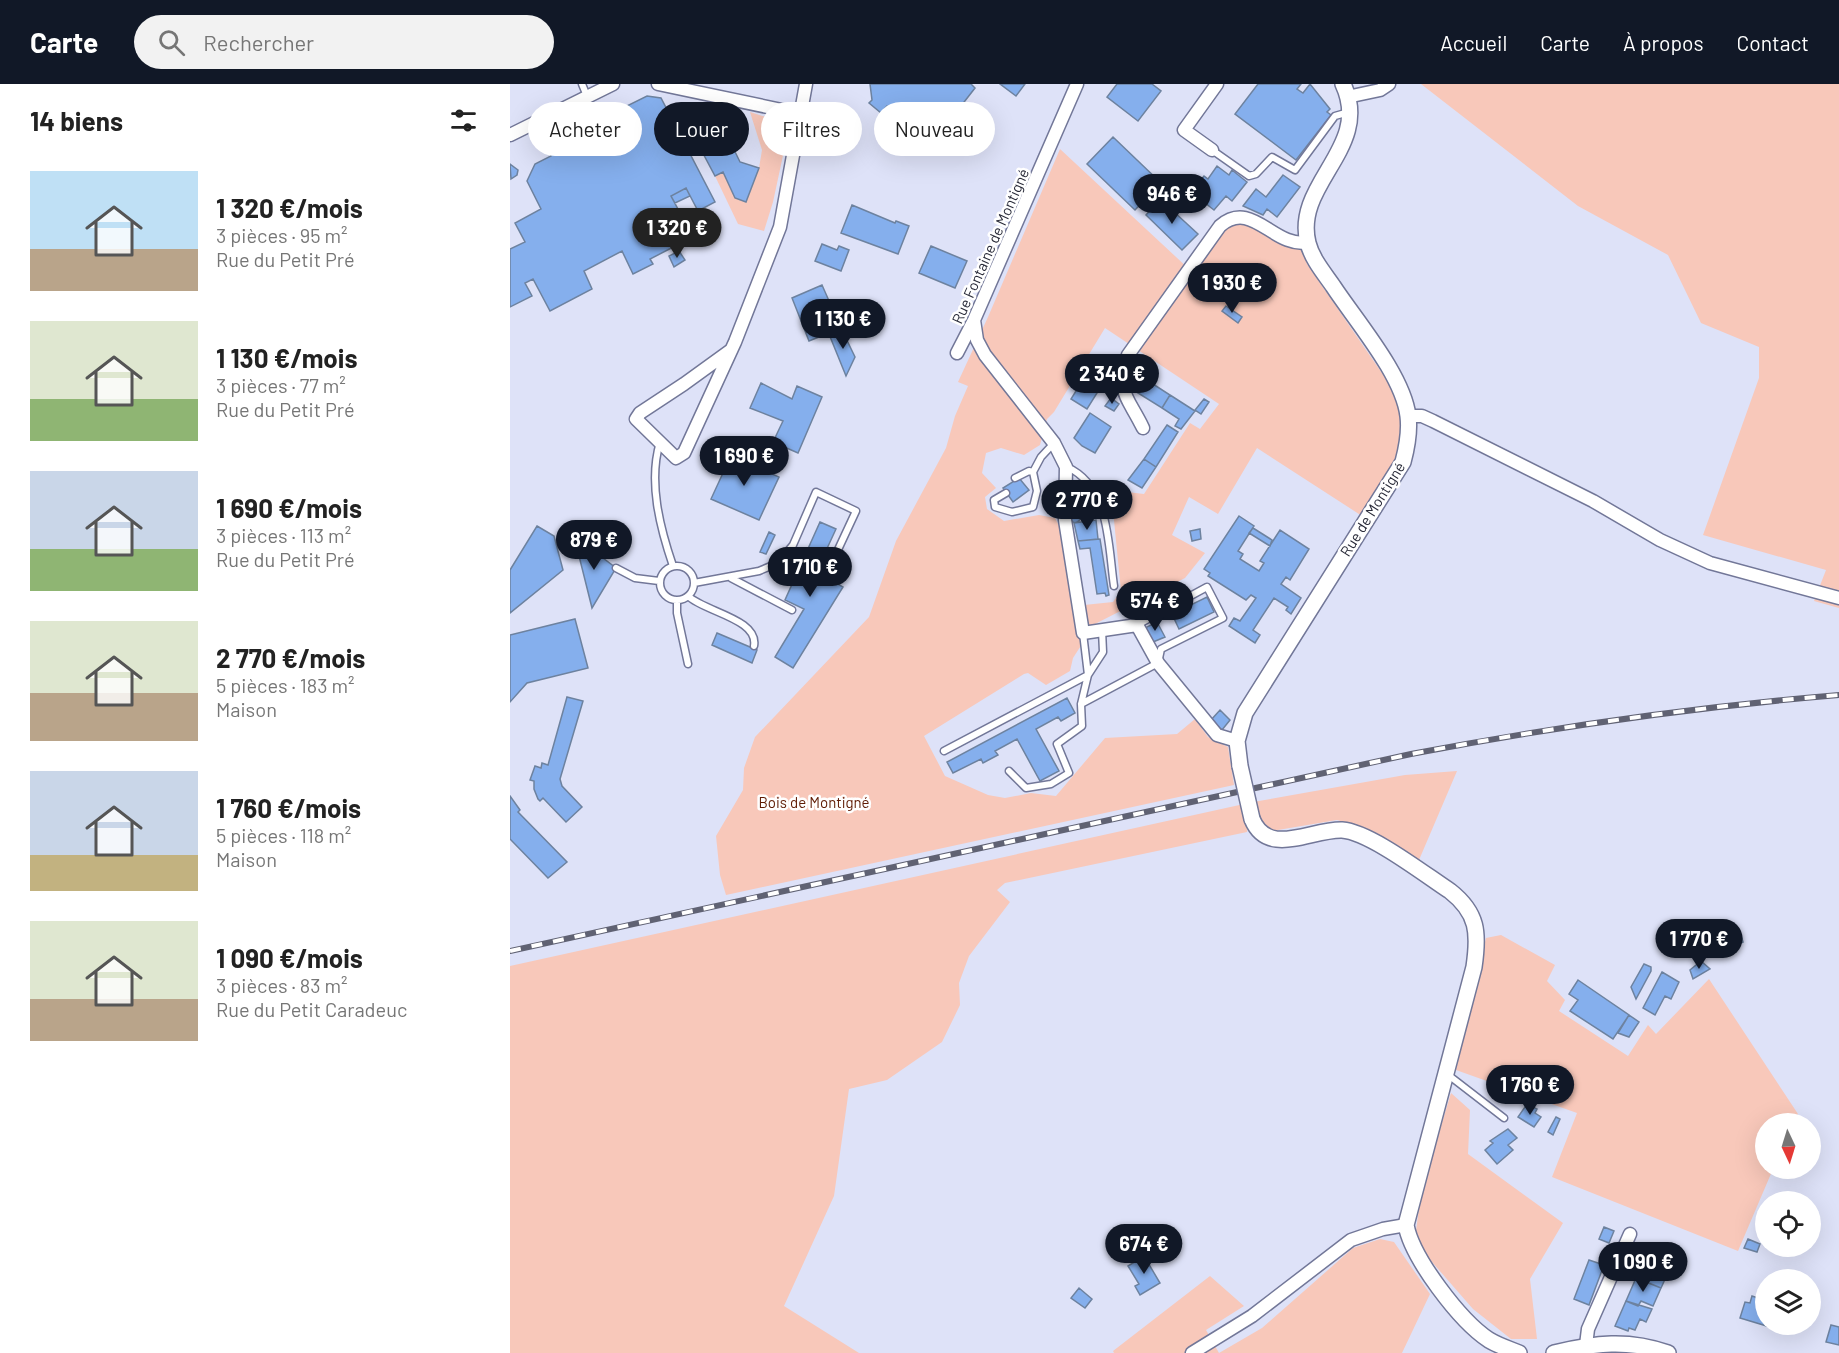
<!DOCTYPE html>
<html lang="fr">
<meta charset="utf-8">
<style>
:root{--surface:#fff;--page:#f2f2f2;--text:#222;--muted:#767676;--accent:#111827}
body{margin:0;font-family:Barlow,sans-serif;background:var(--page);color:var(--text);height:100vh;display:flex;flex-direction:column;font-size:22px;white-space:nowrap}
*{box-sizing:border-box;margin:0}
p{font-size:20px;color:var(--muted)}
.icon{flex:none;width:33px;height:33px;fill:none;stroke:currentColor;stroke-width:2;stroke-linecap:round;stroke-linejoin:round}
.map{position:relative;flex:1;overflow:hidden}
.side{display:flex;flex-direction:column;background:var(--surface);width:510px}
.side>*{flex:none}
.guide{position:absolute;left:18px;top:18px;width:570px;height:54px;display:flex;gap:12px}
.needle{width:39px;rotate:176deg}
.tools{position:absolute;left:1245px;top:1029px;display:grid;gap:12px}
.tools a{display:grid;place-items:center;width:66px;height:66px;border-radius:50%;background:var(--surface);box-shadow:0 6px 24px #0002;font-size:30px}
.price{position:absolute;translate:-50% -51px;padding:0 14px;border-radius:21px;background:var(--accent);color:#fff;font-size:20px;line-height:39px;filter:drop-shadow(0 2px 3px #0008)}
.price::after{content:'';position:absolute;left:50%;top:36px;width:18px;height:14px;margin-left:-9px;background:inherit;clip-path:polygon(0 0,100% 0,50% 100%)}
.price.selected{background:#222;color:#fff}
ul{padding:0;list-style:none}
li{display:flex;align-items:center;gap:18px;height:150px;padding:0 30px}
li span{display:grid;place-items:center;flex:none;width:168px;height:120px;border-radius:0px;color:#555}
li>.icon{margin-inline-start:auto}
span .icon{width:72px;height:72px;fill:#fffc;stroke-width:1}
li b{font-size:26px}
h2{display:flex;justify-content:space-between;align-items:center;height:72px;padding:0 30px;font-size:26px}
.chip{padding:0 21px;border-radius:27px;background:var(--surface);box-shadow:0 6px 24px #0002;font-size:21px;line-height:54px}
.chip.selected{background:var(--accent);color:#fff}
header{display:flex;align-items:center;gap:36px;box-sizing:border-box;height:84px;padding:0 30px;background:var(--accent);color:#fff}
header strong{font-size:28px}
nav{display:flex;gap:33px;margin-inline-start:auto;font-size:21px}
.search{width:420px;height:54px;background:var(--page);display:flex;align-items:center;gap:15px;box-sizing:border-box;padding:0 21px;border-radius:33px;color:var(--muted);font-size:22px}
main{display:flex;flex:1;min-height:0}
.map>svg:first-child{display:block}
.green{fill:#f8c8ba;fill-rule:evenodd}
.building{fill:#85afed;stroke:#6d829f;stroke-width:1.5}
.lines{fill:none;stroke-linecap:round;stroke-linejoin:round}
.service-casing{stroke:#727798;stroke-width:9}
.minor-casing{stroke:#727798;stroke-width:15}
.tertiary-casing{stroke:#727798;stroke-width:18}
.service{stroke:#fff;stroke-width:6}
.minor{stroke:#fff;stroke-width:12}
.tertiary{stroke:#fff;stroke-width:15}
.rail-casing{stroke:#606273;stroke-width:6}
.rail{stroke:#fff;stroke-width:4;stroke-dasharray:11;stroke-linecap:butt}
.tertiary-bridge-casing{stroke:#727798;stroke-width:18;stroke-linecap:butt}
.tertiary-bridge{stroke:#fff;stroke-width:15}
.labels{text-anchor:middle;dominant-baseline:central;stroke-width:5;stroke-linejoin:round;paint-order:stroke}
.street-label{font-size:15px;fill:#292b39;stroke:#fff}
.park-label{font-size:15px;fill:#5f1b03;stroke:#fff}
</style>
<header>
<strong>Carte</strong>
<div class="search"><svg class="icon" aria-label="search" viewBox="0 0 24 24"><circle cx="10" cy="10" r="6"/><path d="M15 15l6 6"/></svg>Rechercher</div>
<nav><a>Accueil</a><a>Carte</a><a>À propos</a><a>Contact</a></nav>
</header>
<main>
<section class="side">
<h2>14 biens<svg class="icon" aria-label="filters" viewBox="0 0 24 24"><path d="M4 7h16M4 17h16"/><circle cx="9" cy="7" r="2"/><circle cx="15" cy="17" r="2"/></svg></h2>
<ul>
<li><span style="background:linear-gradient(#bfe0f5 65%,#b9a48a 0)"><svg class="icon" aria-label="home" viewBox="0 0 24 24"><path d="M3 11l9-7 9 7M6 9v11h12V9"/></svg></span><div><b>1 320 €/mois</b><p>3 pièces · 95 m²</p><p>Rue du Petit Pré</p></div></li>
<li><span style="background:linear-gradient(#dfe7d0 65%,#8fb573 0)"><svg class="icon" aria-label="home" viewBox="0 0 24 24"><path d="M3 11l9-7 9 7M6 9v11h12V9"/></svg></span><div><b>1 130 €/mois</b><p>3 pièces · 77 m²</p><p>Rue du Petit Pré</p></div></li>
<li><span style="background:linear-gradient(#c9d6e8 65%,#8fb573 0)"><svg class="icon" aria-label="home" viewBox="0 0 24 24"><path d="M3 11l9-7 9 7M6 9v11h12V9"/></svg></span><div><b>1 690 €/mois</b><p>3 pièces · 113 m²</p><p>Rue du Petit Pré</p></div></li>
<li><span style="background:linear-gradient(#dfe7d0 60%,#b9a48a 0)"><svg class="icon" aria-label="home" viewBox="0 0 24 24"><path d="M3 11l9-7 9 7M6 9v11h12V9"/></svg></span><div><b>2 770 €/mois</b><p>5 pièces · 183 m²</p><p>Maison</p></div></li>
<li><span style="background:linear-gradient(#c9d6e8 70%,#c2b280 0)"><svg class="icon" aria-label="home" viewBox="0 0 24 24"><path d="M3 11l9-7 9 7M6 9v11h12V9"/></svg></span><div><b>1 760 €/mois</b><p>5 pièces · 118 m²</p><p>Maison</p></div></li>
<li><span style="background:linear-gradient(#dfe7d0 65%,#b9a48a 0)"><svg class="icon" aria-label="home" viewBox="0 0 24 24"><path d="M3 11l9-7 9 7M6 9v11h12V9"/></svg></span><div><b>1 090 €/mois</b><p>3 pièces · 83 m²</p><p>Rue du Petit Caradeuc</p></div></li>
</ul>
</section>
<div class="map">
<svg width="1329" height="1269" viewBox="0 0 1329 1269">
<rect width="100%" height="100%" fill="#dee2f8"/>
<path class="green" d="M911 0H1329V524L1304 517 1316 486 1193 451 1249 294V263L1191 239 1158 171 1068 122Z
M240 28 259 34 275 62 263 118 254 147 228 140 205 92 213 88 225 114 236 117 249 84 252 66Z
M550 65 680 186 713 143 737 137 794 166 797 180 885 308 895 343 886 376 852 432 747 364 708 430 679 413 662 451 695 469 675 494 585 540 563 574 560 587 536 601 518 589 514 590 414 652 435 692 478 711 495 714 521 709 546 712 595 654 667 650 685 635 698 653 718 663 724 701 216 811 210 791 206 752 233 706 234 684 245 653 359 533 386 457 436 364 445 332 458 302 448 298 478 233ZM595 244 709 320 690 345 680 339 634 410 601 406 611 507 603 518 574 521 553 449 545 434 529 431 494 437 477 425 475 413 486 404 472 389 476 369 491 364 514 371 530 361 537 335 544 328Z
M947 687 909 776 855 744 827 736 762 747 751 740 743 718 895 691Z
M734 720 738 736 737 748 495 799 487 806 500 818 459 872 449 899 450 921 432 958 377 996 339 1005 324 1112 274 1222 349 1269H0V882Z
M991 851 1045 881 1037 897 1055 916 1049 927 1118 972 1138 941 1146 950 1199 895 1288 1030 1282 1039 1256 1040V1084L1263 1085 1228 1167 1042 1093 1067 1029 946 986 976 854Z
M941 1009 960 1026 958 1070 1053 1139 1020 1195 1027 1255H1001L963 1225 915 1170 906 1147 911 1108Z
M870 1155 884 1158 920 1210 892 1269H709L752 1244 843 1164Z
M700 1192 734 1222 696 1246 709 1269H604L603 1267Z"/>
<path class="building" d="M360 0H461L465 4 423 58 377 22 371 29 359 19 362 16Z
M490 0H515L506 12Z
M607 0H642L651 7 628 37 597 13Z
M748 0H791L787 5 793 9 800 0 820 25 817 28 821 31 786 76 725 30Z
M137 12 151 14 205 118 188 127 176 104 161 112 183 153 140 175 143 180 123 190 112 167 74 187 82 205 40 227 23 195 15 199 22 212 0 223V165L15 158 5 139 31 125 17 97 25 80 41 72 36 62Z
M214 45 230 78 249 84 236 118 225 114 213 88 205 92 187 58Z
M603 53 651 99 625 126 577 80Z
M0 80 8 86 7 91 1 95Z
M707 82 719 91 722 86 737 98 722 117 716 112 704 126 681 108 694 92 698 95Z
M773 91 790 103 767 133 757 125 753 131 733 122 746 105 756 113Z
M176 104 180 112 165 119 161 112Z
M650 115 688 150 672 166 636 131Z
M342 121 385 139 386 137 399 142 388 170 331 149Z
M312 160 327 166 329 162 339 166 331 187 305 177Z
M421 162 457 177 445 204 409 189Z
M169 167 175 176 164 183 159 172Z
M312 201 331 244 299 257 282 214Z
M716 222 732 233 728 239 712 227Z
M331 244 345 273 336 292 319 250Z
M581 283 597 293 577 325 561 315Z
M629 291 660 311 652 324 620 304Z
M251 299 282 315 287 302 312 313 288 369 263 358 273 337 240 324Z
M660 311 685 327 671 345 665 342 669 335 652 324Z
M601 314 609 320 604 327 595 322Z
M694 315 699 318 691 330 685 326Z
M580 329 601 343 585 369 572 362 564 354Z
M657 341 668 348 646 383 634 375Z
M216 369 269 393 249 436 201 415 213 389 208 387Z
M634 375 646 383 632 404 618 396Z
M509 394 519 406 503 418 493 404Z
M559.5 433a5.5 5.5 0 1 1 11 0a5.5 5.5 0 1 1-11 0Z
M729 432 744 442 728 467 733 470 730 475 749 487 754 479 750 477 770 446 799 465 780 496 776 493 771 500 791 514 781 530 776 526 778 523 764 514 743 546 750 551 745 559 719 542 724 534 730 537 746 514 741 511 736 516 698 492 700 489 694 485Z
M586 436 588 455 568 457 564 439Z
M310 438 326 445 303 495 310 499 314 492 333 503 283 584 265 573 294 525 275 516Z
M27 442 44 452 53 486 0 529V486Z
M743 444 762 456 760 462 739 449Z
M690 445 691 455 682 457 680 447Z
M259 448 265 451 256 470 250 468Z
M64 452 106 484 82 524Z
M590 455 599 511 596 512 595 509 587 510 580 464 570 465 568 457Z
M697 513 704 528 669 545 662 530Z
M65 535 78 584 17 599 0 618V551Z
M647 538 655 553 643 558 635 544Z
M207 549 247 566 242 579 202 561Z
M57 613 73 617 50 695 52 702 72 723 56 738 33 714 30 717 28 715 24 705V697L20 696 25 682 31 684 32 679 38 681Z
M557 614 565 629 551 637 548 633 526 645 549 687 530 697 507 655 485 667 488 671 473 679 471 675 443 689 437 678Z
M710 626 720 636 712 646 701 636Z
M0 712 10 726 8 728 57 778 38 794 0 755Z
M1231 851 1233 858 1220 864 1216 855Z
M1191 877 1200 885 1183 895 1180 886Z
M1134 880 1141 883V887L1126 915 1121 903Z
M1152 888 1169 898 1161 915 1155 912 1145 931 1133 924Z
M1068 896 1119 931 1103 955 1060 927 1068 916 1059 910Z
M1119 931 1129 938 1119 953 1108 949Z
M1017 1020 1027 1025 1025 1029 1031 1033 1024 1043 1008 1033Z
M1046 1033 1050 1035 1043 1051 1038 1048Z
M998 1045 1007 1054 998 1061 1003 1066 987 1080 975 1066 983 1059 980 1057Z
M1094 1143 1104 1147 1099 1159 1089 1155Z
M1238 1155 1250 1160 1247 1168 1234 1164Z
M1138 1159 1153 1166 1143 1188 1156 1193 1151 1204 1126 1194 1137 1169 1134 1168Z
M634 1172 650 1199 630 1211 625 1202 629 1200 618 1182Z
M1079 1176 1094 1181 1079 1221 1064 1215Z
M1126 1194 1151 1204 1143 1222 1131 1217 1128 1222 1116 1217Z
M569 1204 582 1215 575 1224 561 1214Z
M1242 1212 1251 1215 1250 1222 1256 1224V1240H1261L1260 1243 1230 1234 1235 1218 1240 1219Z
M1116 1217 1142 1225 1136 1238 1130 1235 1125 1246 1119 1244 1118 1247 1105 1242Z
M1321 1241 1329 1243V1261L1316 1258Z"/>
<g class="lines">
<defs>
<path id="service" d="M72 0 77 12
M702 66 739 92 746 90 762 73 785 86 825 32 839 28
M150 358C138 398 150 444 163 482
M557 383C600 402 598 461 604 502
M505 394 519 387 523 388
M496 409 484 416 485 423 502 428 523 423 527 407 523 388 531 373 544 359
M150 499a17 17 0 1 1 34 0a17 17 0 1 1-34 0Z
M106 484 125 494 149 497
M221 494 282 526
M184 499 249 487 268 479 283 461 306 408 346 427 319 485
M178 512C195 528 249 535 244 562
M167 516V529L178 580
M571 620 648 579 651 565 713 534 697 503 627 541
M434 667 578 591 593 568 592 546
M499 687 516 704 541 700 559 689 547 660 572 642 571 620 578 591 573 549
M937 990 994 1034"/>
<path id="minor" d="M148 0 291 30
M837 13 870 6 879 0
M0 51 103 0
M702 66 674 46 707 0
M464 236 467 256 475 271 544 359 556 383 555 436 573 549 627 541 648 579 707 651 727 657
M221 266 174 300 130 329 126 335 166 374 174 369 225 258 270 143 296 0
M447 269 464 236 567 0
M898 332H912L923 337 1083 417 1150 456 1200 479 1329 514
M633 344C617 311 606 310 618 271L710 142C742 114 764 165 798 158
M1076 1261 1078 1245 1120 1150
M682 1269 742 1232 841 1156 873 1145 896 1141"/>
<path id="tertiary" d="M730 682 727 657 735 629 893 378C897 363 900 348 898 332 893 291 846 237 823 202 814 189 802 175 798 159 783 99 863 64 833 0
M742 735C758 774 801 745 832 746 860 748 914 790 940 807 968 829 969 849 964 883L896 1141C902 1174 950 1237 979 1256 989 1262 999 1265 1009 1269
M1044 1269C1085 1259 1118 1255 1158 1269"/>
</defs>
<use href="#service" class="service-casing"/>
<use href="#minor" class="minor-casing"/>
<use href="#tertiary" class="tertiary-casing"/>
<use href="#service" class="service"/>
<use href="#minor" class="minor"/>
<use href="#tertiary" class="tertiary"/>
<defs>
<path id="rail" d="M0 867 901 670C1043 643 1185 623 1329 611"/>
</defs>
<use href="#rail" class="rail-casing"/>
<use href="#rail" class="rail"/>
<defs>
<path id="tertiary-bridge" d="M730 682 742 735"/>
</defs>
<use href="#tertiary-bridge" class="tertiary-bridge-casing"/>
<use href="#tertiary-bridge" class="tertiary-bridge"/>
</g>
<g class="labels">
<g class="street-label">
<text transform="translate(480 162) rotate(-66)">Rue Fontaine de Montigné</text>
<text transform="translate(862 425) rotate(-58)">Rue de Montigné</text>
</g>
<g class="park-label">
<text x="304" y="718">Bois de Montigné</text>
</g>
</g>
</svg>
<div class="tools">
<a><svg class="needle" viewBox="-14 -14 28 28"><path d="M0-13l5 13h-10z" fill="#e53935"/><path d="M0 13l5-13h-10z" fill="#767676"/></svg></a>
<a><svg class="icon" aria-label="locate" viewBox="0 0 24 24"><circle cx="12" cy="12" r="6"/><path d="M12 2v4M12 18v4M2 12h4M18 12h4"/></svg></a>
<a><svg class="icon" aria-label="layers" viewBox="0 0 24 24"><path d="M12 4l9 5-9 5-9-5zM3 14l9 5 9-5"/></svg></a>
</div>
<b class="price" style="left:662px;top:141px">946 €</b>
<b class="price selected" style="left:167px;top:175px">1 320 €</b>
<b class="price" style="left:722px;top:230px">1 930 €</b>
<b class="price" style="left:333px;top:266px">1 130 €</b>
<b class="price" style="left:602px;top:321px">2 340 €</b>
<b class="price" style="left:234px;top:403px">1 690 €</b>
<b class="price" style="left:577px;top:447px">2 770 €</b>
<b class="price" style="left:84px;top:487px">879 €</b>
<b class="price" style="left:300px;top:514px">1 710 €</b>
<b class="price" style="left:645px;top:548px">574 €</b>
<b class="price" style="left:1189px;top:886px">1 770 €</b>
<b class="price" style="left:1020px;top:1032px">1 760 €</b>
<b class="price" style="left:634px;top:1191px">674 €</b>
<b class="price" style="left:1133px;top:1209px">1 090 €</b>
<div class="guide">
<a class="chip">Acheter</a>
<a class="chip selected">Louer</a>
<a class="chip">Filtres</a>
<a class="chip">Nouveau</a>
</div>
</div>
</main>
